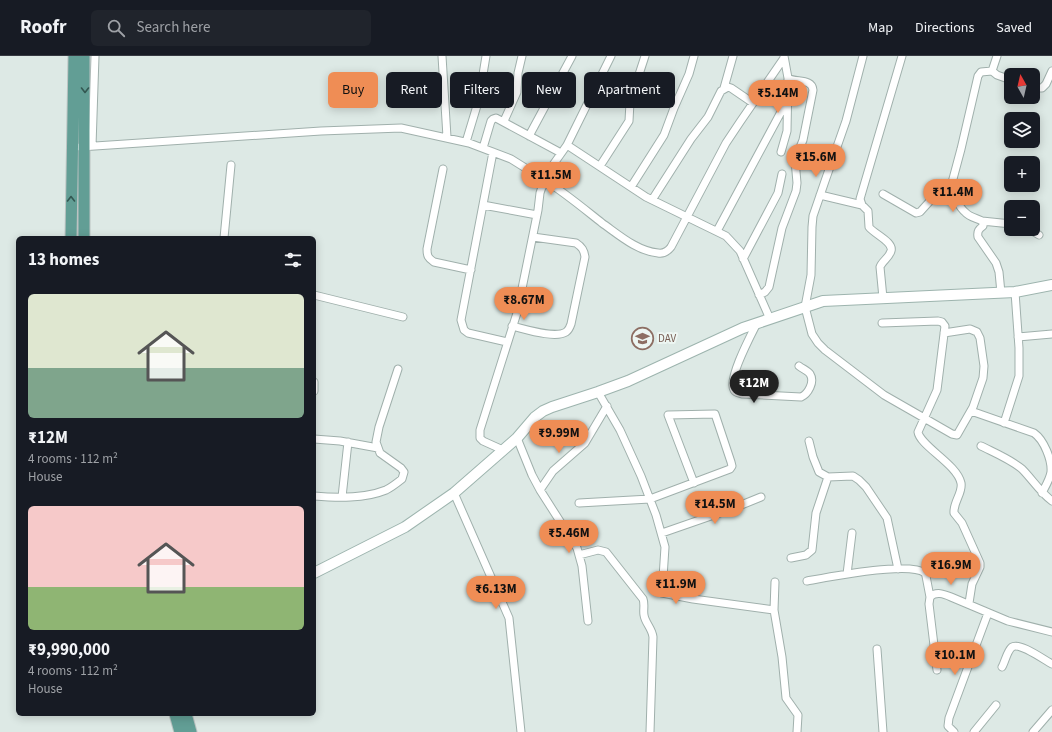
<!DOCTYPE html>
<meta charset="utf-8">
<style>
:root{--surface:#171b24;--page:#20242c;--text:#f1f3f6;--muted:#9ea1a6;--line:#363941;--accent:#ef8d55}
body{margin:0;font-family:"Source Sans 3",sans-serif;background:var(--page);color:var(--text);height:100vh;display:flex;flex-direction:column;font-size:15px;white-space:nowrap}
*{box-sizing:border-box;margin:0}
p{font-size:13px;color:var(--muted)}
.icon{flex:none;width:22px;height:22px;fill:none;stroke:currentColor;stroke-width:2;stroke-linecap:round;stroke-linejoin:round}
.map{position:relative;flex:1;overflow:hidden}
.details{position:absolute;left:16px;top:180px;width:300px;height:480px;display:flex;flex-direction:column;background:var(--surface);border-radius:6px;box-shadow:0 2px 10px #0003}
.details>*{flex:none}
.banner{position:absolute;left:328px;top:16px;width:380px;height:36px;display:flex;gap:8px}
.needle{width:26px;rotate:352deg}
.fabs{position:absolute;left:1004px;top:12px;display:grid;gap:8px}
.fabs a{display:grid;place-items:center;width:36px;height:36px;border-radius:6px;background:var(--surface);box-shadow:0 2px 10px #0003;font-size:20px}
.price{position:absolute;translate:-50% -34px;padding:0 9px;border-radius:14px;background:var(--accent);color:#111;font-size:13px;line-height:26px;filter:drop-shadow(0 1px 2px #0008)}
.price::after{content:'';position:absolute;left:50%;top:24px;width:12px;height:9px;margin-left:-6px;background:inherit;clip-path:polygon(0 0,100% 0,50% 100%)}
.price.selected{background:#222;color:#fff}
ul{padding:0;list-style:none}
li{display:grid;align-content:center;gap:8px;height:212px;padding:0 12px}
li span{display:grid;place-items:center;height:124px;border-radius:6px;color:#555}
li>.icon{margin-inline-start:auto}
span .icon{width:72px;height:72px;fill:#fffc;stroke-width:1}
li b{font-size:17px}
h2{display:flex;justify-content:space-between;align-items:center;height:48px;padding:0 12px;font-size:17px}
.pill{padding:0 14px;border-radius:6px;background:var(--surface);box-shadow:0 2px 10px #0003;font-size:14px;line-height:36px}
.pill.selected{background:var(--accent);color:#111}
header{display:flex;align-items:center;gap:24px;box-sizing:border-box;height:56px;padding:0 20px;background:var(--surface);border-bottom:1px solid var(--line)}
header strong{font-size:19px}
nav{display:flex;gap:22px;margin-inline-start:auto;font-size:14px}
.search{width:280px;height:36px;background:var(--page);display:flex;align-items:center;gap:10px;box-sizing:border-box;padding:0 14px;border-radius:6px;color:var(--muted);font-size:15px}
.map>svg:first-child{display:block}
.lines{fill:none;stroke-linecap:round;stroke-linejoin:round}
.street-casing{stroke:#a0b0ac;stroke-width:9}
.secondary-casing{stroke:#9db4ae;stroke-width:12}
.primary-casing{stroke:#bcc3c2;stroke-width:13}
.street{stroke:#fff;stroke-width:7}
.secondary{stroke:#fff;stroke-width:10}
.primary{stroke:#629e95;stroke-width:11}
.oneway{stroke:#335751}
.labels{text-anchor:middle;dominant-baseline:central;stroke-width:4;stroke-linejoin:round;paint-order:stroke}
.education-label{font-size:11px;fill:#785e54;stroke:#edf6f2;text-anchor:start}
</style>
<header>
<strong>Roofr</strong>
<div class="search"><svg class="icon" aria-label="search" viewBox="0 0 24 24"><circle cx="10" cy="10" r="6"/><path d="M15 15l6 6"/></svg>Search here</div>
<nav><a>Map</a><a>Directions</a><a>Saved</a></nav>
</header>
<div class="map">
<svg width="1052" height="676" viewBox="0 0 1052 676">
<rect width="100%" height="100%" fill="#dde9e5"/>
<g class="lines">
<defs>
<path id="street" d="M442 0 447 81
M863 0 846 65 825 125 813 160 812 171 811 219 805 251 812 278 818 287 825 294 884 339 952 378 957 379 973 351 983 322 984 310 980 282 977 276 970 273 944 277
M997 0 992 15 997 19 1011 24
M724 32 733 0
M1033 32H1042L1046 28 1052 15
M504 65 517 36 518 17 522 0
M529 80 572 0
M466 86 479 43 486 0
M567 89 611 0
M92 90 95 0
M80 91 321 75 401 72 469 87 511 103 543 123 567 89 646 141 726 180 740 195 770 263
M483 92 491 65 493 63 496 62 561 97
M493 96 461 264 464 274 468 277 507 286
M781 96 787 75 788 22
M600 110 629 65 630 46 645 0
M443 113 427 193C427 200 428 202 434 206L471 214
M543 123C564 136 583 152 602 167 619 179 637 195 658 197 664 198 668 195 671 191L726 87 740 66 784 2
M631 131 664 79 674 52 689 18 694 0
M950 134 961 93 978 20 981 16 992 15
M883 138 916 157 920 156 939 135 944 132C954 134 957 150 965 156 969 161 976 162 982 165L983 167V170C979 173 977 175 978 181L996 207 999 216 1001 237
M820 139 862 149
M652 144 691 83 708 61 721 35 728 31 731 32 753 47
M483 149 537 159
M982 165 1011 168
M1029 173 1039 179
M717 175 788 43
M224 182 231 109
M743 203 778 137 782 118
M314 239 403 261
M759 239 765 236 769 231 782 172 796 135 797 127 795 104 803 84 813 34C812 22 795 27 788 22L784 0
M883 242 880 211C882 205 889 202 891 195 894 186 874 178 869 171L868 155 862 149 860 143 902 0
M757 267C751 279 727 324 734 334 736 337 739 337 742 338L801 341C808 338 815 326 810 318 808 315 803 313 799 310
M882 267 938 265 942 266 945 270 937 334 918 376C920 390 957 408 961 427 963 437 953 446 954 457L962 467 980 507V511L972 528 969 547
M512 270C525 273 555 283 566 276 569 274 570 271 571 268L585 201C584 194 582 191 576 187L533 181
M1018 281 1052 278
M314 326V335
M598 336 620 374 641 420 656 459 665 491 662 537 693 543 774 554
M971 355 1034 377C1044 384 1052 404 1051 416 1050 423 1045 431 1042 437
M1004 367 1019 320V292L1015 236
M517 382 532 419 540 434 553 415 585 387 607 350
M314 383 340 385 378 392
M809 385 813 401 819 416 828 421 853 420 859 424 866 431 887 462 898 513
M981 390C995 397 1010 403 1022 413 1032 423 1040 436 1052 445
M503 394 483 385 480 382V374L517 257 538 154 540 137 542 131 547 126
M540 434 577 492 582 510 588 565
M454 437 509 562 521 676
M314 440C337 442 364 443 386 434 392 431 397 427 402 423L404 416 401 412 380 397 376 386 379 371 398 313
M342 441 348 386
M579 447 650 443 730 413 732 410 731 406 715 358 668 359 694 427
M662 477 734 452 761 441
M579 499 598 494 606 496 643 543C645 548 643 554 644 559 645 567 652 572 653 581L650 676
M791 502 806 499 812 494 816 457 828 421
M847 518 852 477
M807 525C829 521 909 505 925 517L926 520 930 541
M775 526 774 554 782 601 786 642 798 659 797 676
M877 593 883 676
M1002 611C1005 606 1007 595 1012 591 1020 586 1044 604 1052 608
M937 614 929 548 930 541C936 535 944 538 951 541L1008 565 1052 576
M954 676 948 670 949 662 988 557
M974 676 996 649
M1033 676 1052 654"/>
<path id="secondary" d="M314 517 405 471 454 437 517 382 535 361 543 355 552 351 598 336 628 325 743 272 823 245 1015 236 1052 229"/>
<path id="primary" d="M71 182 74 0
M84 182V0
M175 658 180 676
M186 658 191 676"/>
</defs>
<use href="#street" class="street-casing"/>
<use href="#secondary" class="secondary-casing"/>
<use href="#primary" class="primary-casing"/>
<use href="#street" class="street"/>
<use href="#secondary" class="secondary"/>
<use href="#primary" class="primary"/>
</g>
<defs><path id="oneway-chevron" d="M-2-3.5L2.5 0L-2 3.5" fill="none" stroke-width="1.6" stroke-linecap="round" stroke-linejoin="round"/></defs>
<g class="oneway">
<use href="#oneway-chevron" transform="translate(85 34) rotate(90)"/>
<use href="#oneway-chevron" transform="translate(71 143) rotate(-90)"/>
</g>
<defs>
<symbol id="school-ring" viewBox="-11 -11 22 22"><circle r="9.5" fill="#edf6f2" stroke="#8d6e63" stroke-width="1.5"/><path d="M0-5L7-2L0 1L-7-2ZM-4 1L0 2.5L4 1V4Q0 6-4 4Z" fill="#8d6e63"/></symbol>
</defs>
<g fill-rule="evenodd">
<use href="#school-ring" x="630" y="270" width="25" height="25"/>
</g>
<g class="labels">
<g class="education-label">
<text x="658" y="282">DAV</text>
</g>
</g>
</svg>
<div class="fabs">
<a><svg class="needle" viewBox="-14 -14 28 28"><path d="M0-13l5 13h-10z" fill="#e53935"/><path d="M0 13l5-13h-10z" fill="#9ea1a6"/></svg></a>
<a><svg class="icon" aria-label="layers" viewBox="0 0 24 24"><path d="M12 4l9 5-9 5-9-5zM3 14l9 5 9-5"/></svg></a>
<a>+</a>
<a>−</a>
</div>
<b class="price" style="left:778px;top:58px">₹5.14M</b>
<b class="price" style="left:816px;top:122px">₹15.6M</b>
<b class="price" style="left:551px;top:140px">₹11.5M</b>
<b class="price" style="left:953px;top:157px">₹11.4M</b>
<b class="price" style="left:524px;top:265px">₹8.67M</b>
<b class="price selected" style="left:754px;top:348px">₹12M</b>
<b class="price" style="left:559px;top:398px">₹9.99M</b>
<b class="price" style="left:715px;top:469px">₹14.5M</b>
<b class="price" style="left:569px;top:498px">₹5.46M</b>
<b class="price" style="left:951px;top:530px">₹16.9M</b>
<b class="price" style="left:676px;top:549px">₹11.9M</b>
<b class="price" style="left:496px;top:554px">₹6.13M</b>
<b class="price" style="left:955px;top:620px">₹10.1M</b>
<div class="banner">
<a class="pill selected">Buy</a>
<a class="pill">Rent</a>
<a class="pill">Filters</a>
<a class="pill">New</a>
<a class="pill">Apartment</a>
</div>
<section class="details">
<h2>13 homes<svg class="icon" aria-label="filters" viewBox="0 0 24 24"><path d="M4 7h16M4 17h16"/><circle cx="9" cy="7" r="2"/><circle cx="15" cy="17" r="2"/></svg></h2>
<ul>
<li><span style="background:linear-gradient(#dfe7d0 60%,#7fa58c 0)"><svg class="icon" aria-label="home" viewBox="0 0 24 24"><path d="M3 11l9-7 9 7M6 9v11h12V9"/></svg></span><div><b>₹12M</b><p>4 rooms · 112 m²</p><p>House</p></div></li>
<li><span style="background:linear-gradient(#f6c9c9 65%,#8fb573 0)"><svg class="icon" aria-label="home" viewBox="0 0 24 24"><path d="M3 11l9-7 9 7M6 9v11h12V9"/></svg></span><div><b>₹9,990,000</b><p>4 rooms · 112 m²</p><p>House</p></div></li>
</ul>
</section>
</div>
